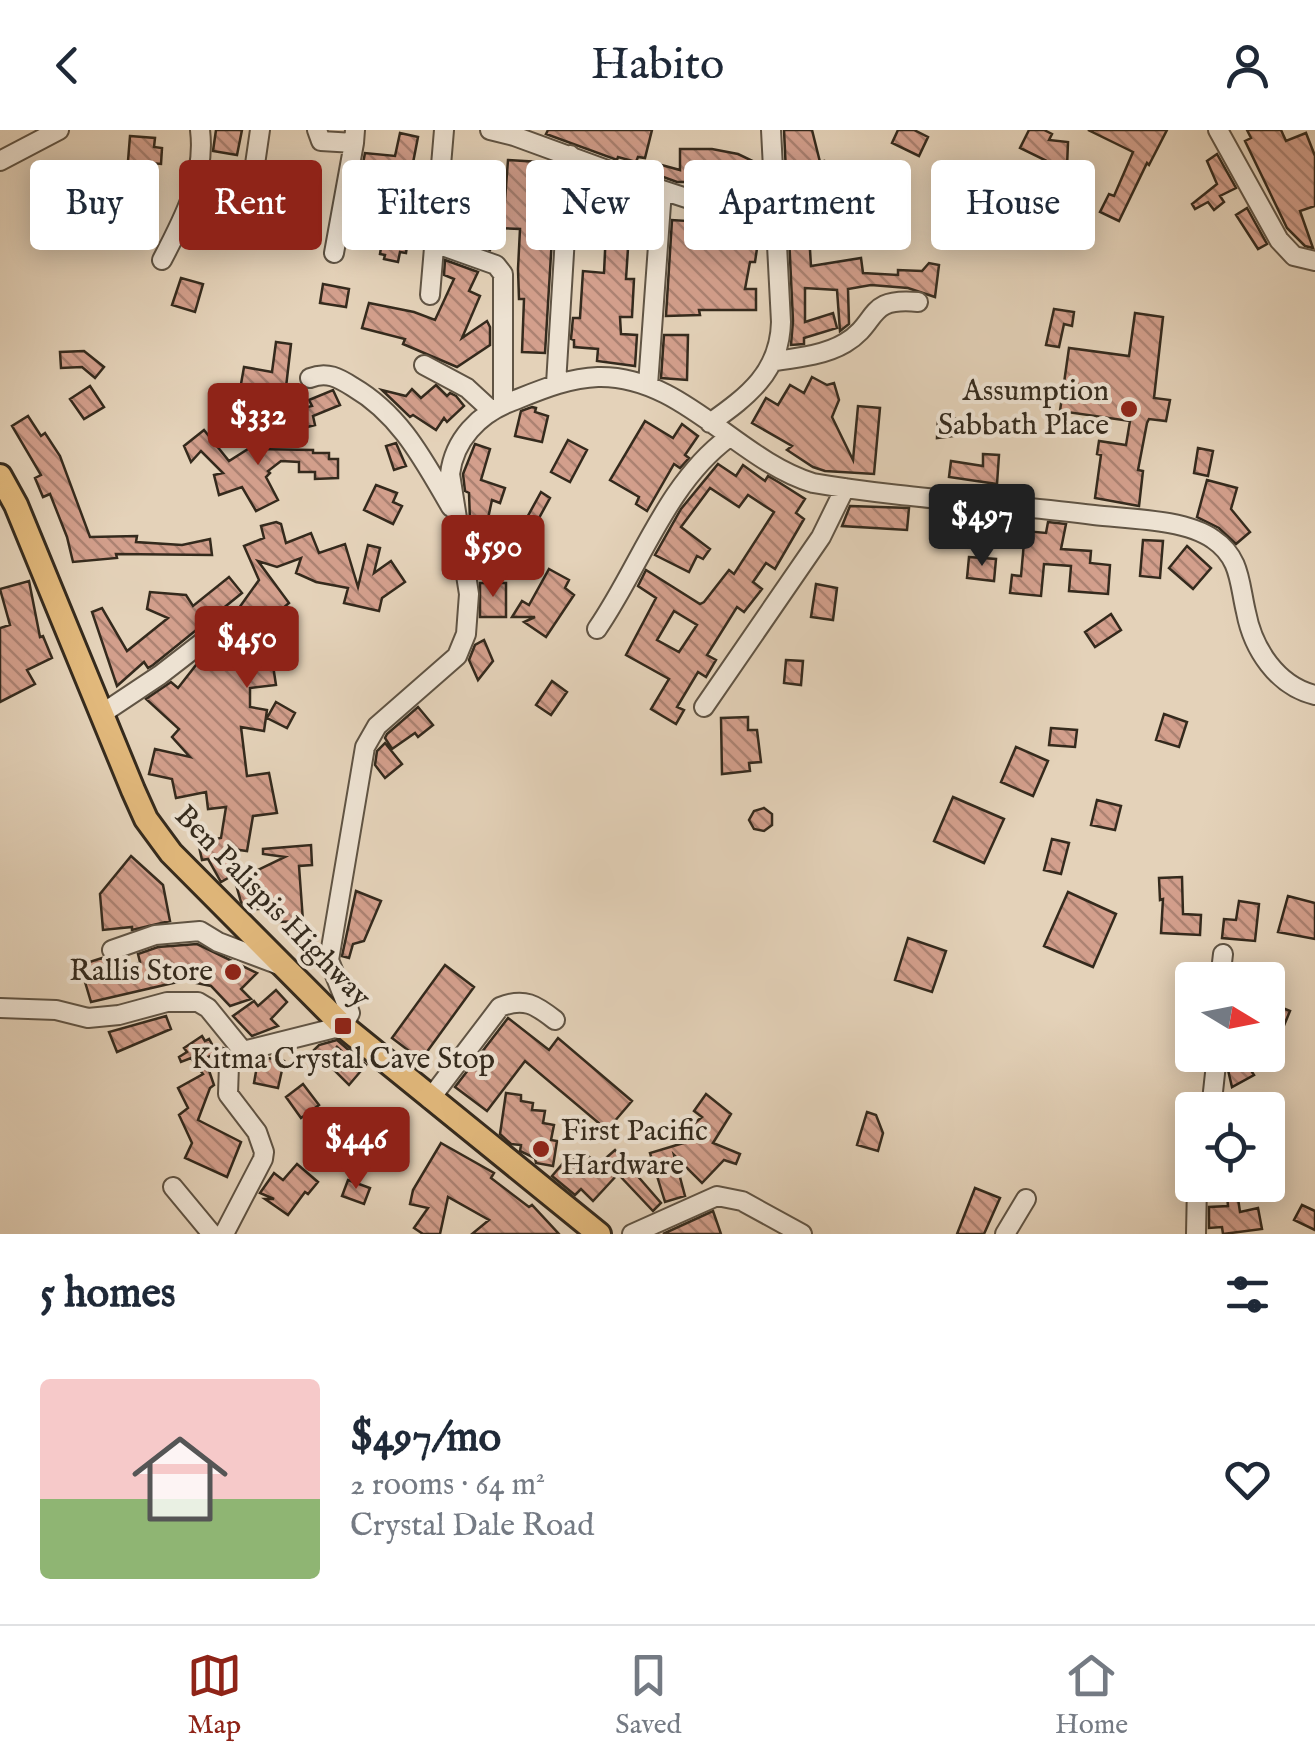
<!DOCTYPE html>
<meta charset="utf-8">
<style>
:root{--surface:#fff;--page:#f2f2f3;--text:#1f2937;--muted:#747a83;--line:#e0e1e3;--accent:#8f2418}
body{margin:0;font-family:"IM FELL English",serif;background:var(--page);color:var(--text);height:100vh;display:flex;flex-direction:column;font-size:38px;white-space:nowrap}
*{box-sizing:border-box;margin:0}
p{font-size:32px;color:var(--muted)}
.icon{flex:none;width:55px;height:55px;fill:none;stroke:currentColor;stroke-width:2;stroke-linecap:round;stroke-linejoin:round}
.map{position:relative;height:1104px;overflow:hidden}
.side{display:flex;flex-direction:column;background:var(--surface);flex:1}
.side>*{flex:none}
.guide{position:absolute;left:30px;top:30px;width:1255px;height:90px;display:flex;gap:20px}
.needle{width:65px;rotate:100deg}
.controls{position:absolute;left:1175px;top:832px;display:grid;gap:20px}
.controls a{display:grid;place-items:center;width:110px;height:110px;border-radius:10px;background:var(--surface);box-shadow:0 5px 25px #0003;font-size:50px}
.price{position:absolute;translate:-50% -85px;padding:0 22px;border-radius:10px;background:var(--accent);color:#fff;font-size:32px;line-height:65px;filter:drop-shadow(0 2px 5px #0008)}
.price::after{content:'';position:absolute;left:50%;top:60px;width:30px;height:22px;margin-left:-15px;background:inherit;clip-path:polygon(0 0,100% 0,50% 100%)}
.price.selected{background:#222;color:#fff}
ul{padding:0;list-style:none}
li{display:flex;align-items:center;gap:30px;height:250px;padding:0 40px}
li span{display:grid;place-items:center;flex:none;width:280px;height:200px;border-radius:10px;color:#555}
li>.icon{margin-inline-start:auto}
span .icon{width:120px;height:120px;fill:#fffc;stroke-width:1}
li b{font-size:42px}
h2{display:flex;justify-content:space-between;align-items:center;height:120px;padding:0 40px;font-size:42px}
.tag{padding:0 35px;border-radius:10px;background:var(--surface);box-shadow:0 5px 25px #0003;font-size:35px;line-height:90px}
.tag.selected{background:var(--accent);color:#fff}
header{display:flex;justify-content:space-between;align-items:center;height:130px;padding:0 40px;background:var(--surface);font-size:45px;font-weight:600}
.dock{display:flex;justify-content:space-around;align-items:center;height:140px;border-top:2px solid var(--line);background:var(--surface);font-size:28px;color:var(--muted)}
.dock a{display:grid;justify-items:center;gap:5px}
.dock .selected{color:var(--accent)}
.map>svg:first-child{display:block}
.building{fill:url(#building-back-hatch);stroke:#342a1d;stroke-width:2.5;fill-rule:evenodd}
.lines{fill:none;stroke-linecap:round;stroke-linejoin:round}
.minor-casing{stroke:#605444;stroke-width:22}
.major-casing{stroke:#342a1d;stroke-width:28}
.path{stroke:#342a1d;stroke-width:2.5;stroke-dasharray:8 5;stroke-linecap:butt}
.minor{stroke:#ede2d2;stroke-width:18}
.major{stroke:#e2b97c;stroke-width:22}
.poi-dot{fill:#8f2418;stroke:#ede2d2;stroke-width:4}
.labels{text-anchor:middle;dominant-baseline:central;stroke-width:8;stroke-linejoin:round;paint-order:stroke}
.poi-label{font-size:30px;fill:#342a1d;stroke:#ede2d2;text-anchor:end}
.street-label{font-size:30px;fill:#342a1d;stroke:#ede2d2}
</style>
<header><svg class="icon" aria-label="back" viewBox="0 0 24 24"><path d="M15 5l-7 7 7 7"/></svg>Habito<svg class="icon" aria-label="person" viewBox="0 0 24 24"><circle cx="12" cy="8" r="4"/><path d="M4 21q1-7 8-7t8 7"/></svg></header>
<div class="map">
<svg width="1315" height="1104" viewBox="0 0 1315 1104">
<defs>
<pattern id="building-back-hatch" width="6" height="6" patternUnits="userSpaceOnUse" patternTransform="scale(2.5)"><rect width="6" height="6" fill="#d39f8c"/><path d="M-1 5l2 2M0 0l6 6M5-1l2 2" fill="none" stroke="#ac8272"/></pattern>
</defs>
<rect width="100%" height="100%" fill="#e4d2b9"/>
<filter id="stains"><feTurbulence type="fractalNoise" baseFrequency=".002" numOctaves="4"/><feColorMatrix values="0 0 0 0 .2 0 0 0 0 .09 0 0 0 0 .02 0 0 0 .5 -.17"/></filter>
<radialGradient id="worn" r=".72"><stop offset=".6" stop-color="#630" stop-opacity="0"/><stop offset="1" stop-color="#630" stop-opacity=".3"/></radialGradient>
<path class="building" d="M216 0H242L237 25 213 21Z
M548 0H652L645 28 638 27 636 32 618 27 617 30 546 4Z
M784 0H812L820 32 824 31 826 46 824 63H821L822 88H808L811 136 861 128 863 143 898 145V140L922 141 929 133 939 135 935 167 908 158 871 155 848 159 849 194 840 201 837 160 805 158V192L833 183 837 198 804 208V214L791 215 793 191Z
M898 0H914L928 7 919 26 892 13Z
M1029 0H1044L1052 4 1049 10 1068 12 1067 37 1049 38V32L1020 18Z
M1088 0H1167L1149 35 1147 33 1119 91 1100 82 1109 64 1114 66 1133 22Z
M1247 0H1281L1286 11 1306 3 1315 26V76L1300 81 1313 118 1305 116 1287 98 1245 11 1251 8Z
M400 3 418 7 412 38H418L417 50 427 52 423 95 386 84 388 70 357 65 365 23 395 26Z
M130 6 155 8 154 17 162 18 161 34 128 31Z
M680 19H712L738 24 757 33 752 44 761 48 763 80 715 64V52H677L655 44 658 34 680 40Z
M1217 24 1236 58 1220 66 1224 72 1214 80 1208 72 1195 79 1192 74 1217 54 1207 31Z
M508 30 540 32 533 106 552 108 545 223 522 222 524 169H519L518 139 520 99 495 98 490 120 451 104 458 82 450 79 457 59 505 70Z
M581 52H598L596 109H577Z
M252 72 281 87 270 108 241 93Z
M1247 78 1267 114 1258 119 1236 85Z
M687 86 700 87V96L737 100 738 98 759 105 755 132H750L745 159H756V180H699L700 185 666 186 672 90 687 91Z
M384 99 408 109 406 123 400 122 398 132 384 129 385 125 380 124Z
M606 101 629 103 626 149H634L632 187H620L621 204 637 205 635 236 597 231 598 219 574 217V210L571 209 573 188H580L583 141 604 143Z
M445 130 478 142 469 161 480 166 462 208 487 191 490 197V215L457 237 403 214 405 209 362 198 369 173 414 182 435 190 454 149 444 145Z
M181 148 203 154 195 182 172 175Z
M323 154 349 159 346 177 320 173Z
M1054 179 1074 182 1072 196 1064 194 1059 217 1046 215Z
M1135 183 1163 187 1154 268 1170 270 1166 291 1149 289 1147 293 1138 340 1143 341 1139 376 1095 368 1101 325 1097 324 1099 311 1126 315 1130 291 1060 281 1069 218 1129 226Z
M664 205H688L687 250 661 248Z
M276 212 291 214 283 283 312 276 309 270 333 260 340 275 313 286 315 295 249 312 254 282 268 283 271 263 268 262V259L241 254 244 237 272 242Z
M84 221 104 237 95 248 82 237 61 238 60 222Z
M812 247 827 255 834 253 839 270 832 287 853 330 858 276 880 278 874 344 825 341 813 337 787 320 792 316 752 293 766 268 778 275 790 255 804 263Z
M436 255 447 266 450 263 456 266 464 276 447 292 444 288 436 300 413 285 410 287 382 260 406 266 412 259 421 268Z
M90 256 104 277 84 289 70 269Z
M532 277 536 278 535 282 548 286 542 312 515 306 521 281Z
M28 286 41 306 45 303 60 326 90 407 137 406 136 412 182 415 210 409 212 425 116 424 117 428 73 432 67 407 50 364 43 367 35 348 41 345 12 296Z
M938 287 963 289 962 305 937 308Z
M645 291 673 308 682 294 698 306 685 325 689 328 680 338 674 334 647 381 636 374 639 367 610 350Z
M204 300 229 331 248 319 313 320V323H329V329H338V348L315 349V342H299V332L281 331 268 341 270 343 266 347 278 370 256 381 242 357 219 365 214 345 223 343 201 321 191 332 184 316Z
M568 310 587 320 570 352 551 342Z
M396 313 406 336 394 340 386 316Z
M475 314 490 319 481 350 505 358 500 373 492 370 487 393 470 390 469 363 465 361 463 344Z
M1198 318 1213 321 1208 346 1194 343Z
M983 324 999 325 997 354 949 347 951 331 983 336Z
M718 334 736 346 743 335 765 351 768 346 780 353 805 369 796 383 804 389 775 439 766 433 753 452 762 459 744 482 737 477 707 525 716 530 706 547 698 542 677 577 684 580 676 594 651 579 669 549 626 525 656 468 638 456 646 440 700 474 704 472 729 440 734 444 774 382 748 365 739 377 710 358 681 397 710 419 703 429 697 426 689 442 655 425 681 379ZM674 481 697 495 679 522 657 510Z
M1207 350 1237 358 1231 379 1250 402 1236 414 1219 398 1197 387Z
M376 355 397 363 393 372 402 376 393 394 364 380Z
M541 362 550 368 533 399 524 393Z
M850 376 909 378 907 400 842 396Z
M276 392 281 394 286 413 311 403 319 423 345 414 358 457 368 415 380 418 374 443 391 431 405 452 382 468 379 481 344 473 348 458 316 452 296 443 301 428 277 437 258 431 289 473 228 525 270 516 276 555 250 558V577L267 580 264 601 241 597 247 646 269 643 277 683 253 686 247 721 232 719 242 740 221 752 208 729 202 730 198 712 221 708 226 677 208 679 206 662 176 668 172 649 149 644 155 619 190 627 172 607 179 599 146 569 171 552 178 558 200 530 224 510V499L259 450 244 416 264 408 261 396Z
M1048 392 1066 394 1061 419 1091 421 1090 433 1110 435 1108 464 1069 461 1071 436 1044 434 1041 466 1010 463 1012 445 1021 446 1025 401 1046 403Z
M1143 410 1163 411 1160 448 1140 446Z
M1187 416 1211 438 1193 459 1169 438Z
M969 427 996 429 994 451 967 448Z
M549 439 569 450 565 458 574 465 546 507 524 492 535 487H512L522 471 529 475Z
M229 447 242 463 153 535 148 538 144 532 117 556 92 482 102 478 127 521 168 488 147 479 150 462 186 465 193 476Z
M29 451 40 507 43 506 52 528 27 540 35 554 0 572V498L10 495 0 459Z
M480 453H506V487H480Z
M816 454 837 458 833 490 811 487Z
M1111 484 1121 500 1095 517 1085 502Z
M484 510 493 531 478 550 469 530 475 515Z
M786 530 803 531 801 555 784 553Z
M552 551 567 562 551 585 536 575Z
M276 572 295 583 287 598 267 588Z
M418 577 433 595 418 607 415 603 392 619 385 608 387 604Z
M1164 584 1187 592 1179 617 1156 610Z
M748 587V600H757L761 632 749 633 750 641 722 644 721 588Z
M1051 598 1077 600 1075 617 1049 615Z
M385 613 402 634 385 648 375 635 377 621Z
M1016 617 1048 631 1033 666 1001 652Z
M953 667 1004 689 984 733 934 711Z
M1097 670 1121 676 1115 700 1091 695Z
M764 678 772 684V695L764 701 754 699 749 690 754 681Z
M1052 709 1069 713 1061 744 1044 740Z
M311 715 312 735 299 736 303 791 277 792 276 777 249 780 241 772 235 751 285 727 263 724V719Z
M131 726 163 755 170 791 132 800V797L103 800 100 764Z
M1182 747 1183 784 1201 785 1200 805 1161 803 1163 769 1160 770 1159 748Z
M356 761 381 771 364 811 353 814 349 828 342 826Z
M1068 762 1116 784 1093 837 1044 816Z
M1288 766 1315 773V809L1278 802Z
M1239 771 1259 774 1255 811 1222 808 1224 789 1236 790Z
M908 808 946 821 932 862 895 850Z
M197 814 257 843 241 859 251 869 230 876 211 856 192 852 183 840 186 850 91 872 80 835 102 828 110 841 140 832 138 824 158 817Z
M445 835 474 857 421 930 392 908Z
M276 860 287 872 271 889 278 896 252 906 233 886 254 871 258 876Z
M1268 872 1290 881 1280 905 1268 900Z
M166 886 171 899 117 922 109 902Z
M508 888 549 920 558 908 632 971 607 1000 525 931 487 981 455 957Z
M202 906 205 911 209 909 213 916 223 918 205 929 214 955 210 958 198 990 241 1012 227 1047 185 1028 192 1013 179 985 188 978 178 958 203 944 191 928 181 932 179 927 187 922 184 918Z
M337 910 366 935 349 955 314 920 319 915Z
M1229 925H1241L1254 945 1232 957 1228 940Z
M268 928 284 931 278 958 254 953 258 930Z
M303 954 319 975 301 988 286 967Z
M506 963 521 965V971L533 973 532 980 545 981 543 993 554 995 551 1010 557 1011 553 1036 536 1033 535 1028 520 1021 521 1015 511 1014 500 1004Z
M706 964 731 984 713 1013 740 1024 736 1034 724 1030 702 1053 674 1025 685 1066 665 1072 650 1023 690 1011 683 1003 702 987 694 981Z
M867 982 876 985 883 1003 878 1021 857 1015Z
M441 1013 494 1043 491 1048 529 1077 532 1075 559 1104H472L489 1090 448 1067 440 1104H423L414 1098 428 1078 410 1074 413 1060Z
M615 1020 661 1073 653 1081 618 1044 593 1071 581 1059 575 1065 552 1046 570 1025 578 1031 585 1023 598 1035Z
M297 1034 318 1052 308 1064 305 1062 288 1085 265 1069H274L260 1063 274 1043 283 1050Z
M348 1050 370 1058 364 1074 342 1066Z
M1226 1055H1236L1240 1082 1258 1078 1262 1099 1223 1104 1222 1097 1209 1098V1077L1228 1076Z
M975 1058 1000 1068 984 1104H957Z
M1302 1075 1315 1081V1100L1294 1090Z
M713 1081 721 1104H663Z"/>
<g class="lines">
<defs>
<path id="minor" d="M317 0 321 11 354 13 355 0
M490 0 514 6 662 60 775 97
M1218 0 1279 110 1294 126 1315 131
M0 31 59 0
M192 73 213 66 241 64 247 61 253 48 260 0
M434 113 496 135 503 144V274
M334 123 354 13
M162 130C183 90 206 47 200 0
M430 165 444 0
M775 231C797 228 825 225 845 213 880 192 865 167 918 172
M424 235 467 258 492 281
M310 248C327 241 339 248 353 257 401 285 424 331 451 377
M556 254 570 25
M648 255 662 60
M710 293C748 266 780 242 781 192L771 0
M597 499C640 437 666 354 728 308
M704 577 821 407 845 358
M103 583 160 545 213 504
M112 820 155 805 200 801 218 812 282 836
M1220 850 1223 824
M0 878 56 880 88 888 119 885 167 872H198L208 878 243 921 343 896 350 883 329 830 365 617 377 596 457 526 466 504 469 464 450 344C454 310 479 284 510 272 538 261 567 248 598 247 682 245 737 330 813 353 906 369 1001 373 1094 385 1128 389 1185 389 1213 409 1241 428 1239 453 1246 482 1253 519 1277 556 1315 565
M430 969 500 877C524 867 536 875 555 890
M1211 980 1217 925
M173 1057 212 1104
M224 1104 263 1029 264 1022 257 1002 228 964 229 935 243 921
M632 1104 717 1066 742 1071 802 1104
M1005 1104 1026 1069
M1196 1104 1197 1055"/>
<path id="major" d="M0 346 16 375 133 660 146 689 171 723 343 896 599 1104"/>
</defs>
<use href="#minor" class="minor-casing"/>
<use href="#major" class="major-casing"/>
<path class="path" d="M336 916 364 941"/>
<use href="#minor" class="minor"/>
<use href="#major" class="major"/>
</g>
<g class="poi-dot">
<circle cx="1129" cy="279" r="10"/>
<circle cx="233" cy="842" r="10"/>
<rect x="333" y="886" width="20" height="20" rx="5"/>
<circle cx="541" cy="1019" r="10"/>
</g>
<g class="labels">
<g class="poi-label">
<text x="1109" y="262">Assumption<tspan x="1109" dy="34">Sabbath Place</tspan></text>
<text x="213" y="842">Rallis Store</text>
<text x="343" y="930" text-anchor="middle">Kitma Crystal Cave Stop</text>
<text x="561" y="1002" text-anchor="start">First Pacific<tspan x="561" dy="34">Hardware</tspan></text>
</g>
<g class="street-label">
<text transform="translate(272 777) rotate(46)">Ben Palispis Highway</text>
</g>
</g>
<rect width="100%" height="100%" filter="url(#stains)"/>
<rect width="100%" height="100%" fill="url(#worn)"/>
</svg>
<div class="controls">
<a><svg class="needle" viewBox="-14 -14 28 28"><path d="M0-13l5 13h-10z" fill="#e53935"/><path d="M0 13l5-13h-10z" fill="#747a83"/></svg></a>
<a><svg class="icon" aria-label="locate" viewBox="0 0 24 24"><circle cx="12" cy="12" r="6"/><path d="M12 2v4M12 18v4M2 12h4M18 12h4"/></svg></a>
</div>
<b class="price" style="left:258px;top:338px">$332</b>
<b class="price selected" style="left:982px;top:439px">$497</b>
<b class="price" style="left:493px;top:470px">$590</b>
<b class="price" style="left:247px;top:561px">$450</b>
<b class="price" style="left:356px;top:1062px">$446</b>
<div class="guide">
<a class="tag">Buy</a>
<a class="tag selected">Rent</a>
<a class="tag">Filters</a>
<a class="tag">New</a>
<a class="tag">Apartment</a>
<a class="tag">House</a>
</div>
</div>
<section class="side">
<h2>5 homes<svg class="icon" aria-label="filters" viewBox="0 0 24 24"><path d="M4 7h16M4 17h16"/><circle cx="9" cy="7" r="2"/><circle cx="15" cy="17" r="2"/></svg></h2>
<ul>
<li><span style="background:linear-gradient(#f6c9c9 60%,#8fb573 0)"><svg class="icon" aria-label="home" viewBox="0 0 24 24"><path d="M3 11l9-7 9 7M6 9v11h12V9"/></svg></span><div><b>$497/mo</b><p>2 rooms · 64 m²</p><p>Crystal Dale Road</p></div><svg class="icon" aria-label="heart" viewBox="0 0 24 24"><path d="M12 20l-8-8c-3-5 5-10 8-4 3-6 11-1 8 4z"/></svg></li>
</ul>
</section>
<nav class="dock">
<a class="selected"><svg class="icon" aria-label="map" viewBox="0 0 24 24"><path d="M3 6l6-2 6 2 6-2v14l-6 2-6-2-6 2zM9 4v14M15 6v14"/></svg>Map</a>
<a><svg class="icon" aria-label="saved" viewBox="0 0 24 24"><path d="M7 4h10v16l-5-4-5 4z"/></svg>Saved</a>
<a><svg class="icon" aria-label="home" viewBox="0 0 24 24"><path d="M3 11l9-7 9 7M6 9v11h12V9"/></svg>Home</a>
</nav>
